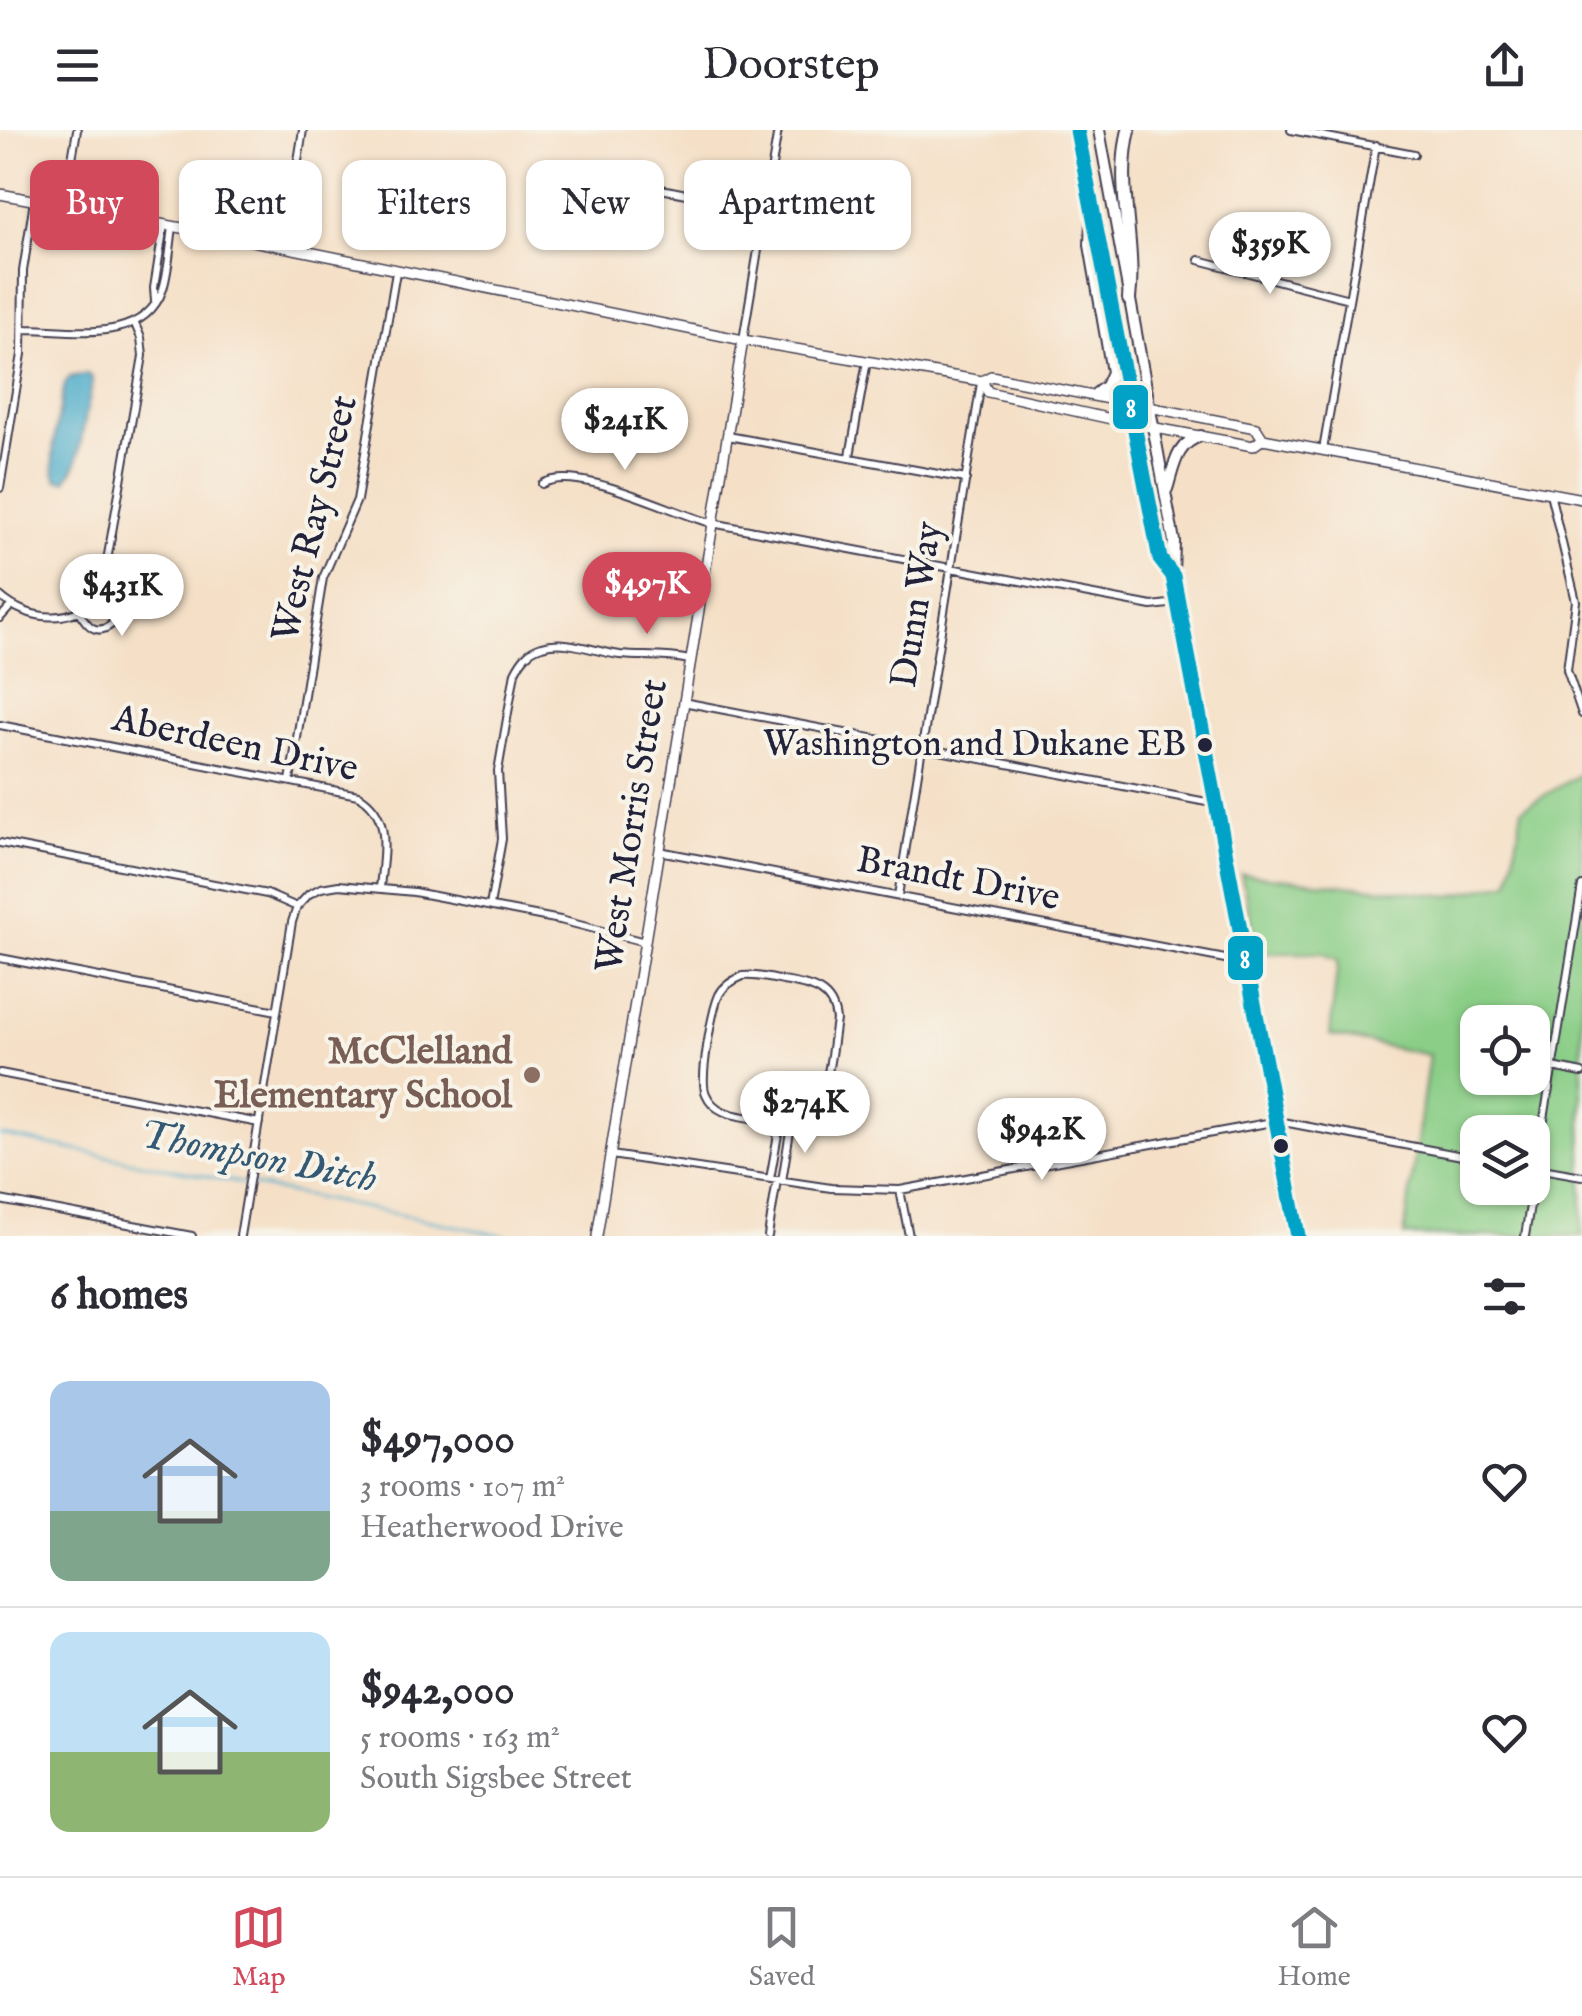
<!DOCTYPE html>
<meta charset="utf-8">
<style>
:root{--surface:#fff;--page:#f2f2f3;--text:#2b2b33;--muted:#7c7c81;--line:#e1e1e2;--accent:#d1495b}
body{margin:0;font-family:"IM FELL English",serif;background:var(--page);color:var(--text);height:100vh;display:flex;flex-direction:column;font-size:38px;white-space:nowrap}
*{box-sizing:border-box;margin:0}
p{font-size:32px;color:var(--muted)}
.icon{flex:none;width:55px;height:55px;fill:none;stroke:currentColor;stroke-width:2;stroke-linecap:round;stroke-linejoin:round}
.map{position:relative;height:1106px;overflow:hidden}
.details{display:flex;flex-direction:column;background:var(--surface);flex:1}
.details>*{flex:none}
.hud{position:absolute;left:30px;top:30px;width:1000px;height:90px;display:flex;gap:20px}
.controls{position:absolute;left:1460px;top:875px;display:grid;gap:20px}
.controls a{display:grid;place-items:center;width:90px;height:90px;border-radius:20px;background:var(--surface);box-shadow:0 2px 8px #0004;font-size:50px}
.price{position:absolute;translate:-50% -85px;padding:0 22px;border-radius:35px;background:#fff;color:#222;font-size:32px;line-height:65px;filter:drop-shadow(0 2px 5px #0008)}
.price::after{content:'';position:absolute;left:50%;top:60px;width:30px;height:22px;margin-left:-15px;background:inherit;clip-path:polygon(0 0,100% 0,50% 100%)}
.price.current{background:var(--accent);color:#fff}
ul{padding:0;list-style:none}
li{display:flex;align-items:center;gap:30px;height:250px;padding:0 50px}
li+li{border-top:2px solid var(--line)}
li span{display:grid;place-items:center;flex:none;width:280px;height:200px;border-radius:20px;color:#555}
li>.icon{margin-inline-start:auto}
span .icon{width:120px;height:120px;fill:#fffc;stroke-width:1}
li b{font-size:42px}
h2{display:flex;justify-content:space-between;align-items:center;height:120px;padding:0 50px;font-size:42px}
.chip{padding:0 35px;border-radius:20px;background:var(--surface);box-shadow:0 2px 8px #0004;font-size:35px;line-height:90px}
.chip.current{background:var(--accent);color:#fff}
header{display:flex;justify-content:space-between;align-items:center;height:130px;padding:0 50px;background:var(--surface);font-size:45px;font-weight:600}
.tabs{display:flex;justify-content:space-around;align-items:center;height:140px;border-top:2px solid var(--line);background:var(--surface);font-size:28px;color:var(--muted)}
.tabs a{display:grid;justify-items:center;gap:5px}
.tabs .current{color:var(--accent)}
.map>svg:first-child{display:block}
.green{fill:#8ace87;stroke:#567861;stroke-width:2.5;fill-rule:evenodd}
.water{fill:#4caccb;stroke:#376783;stroke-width:2.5}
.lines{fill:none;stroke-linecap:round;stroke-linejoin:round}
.stream{stroke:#4caccb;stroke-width:2.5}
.minor-casing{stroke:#423e50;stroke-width:10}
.tertiary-casing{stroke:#423e50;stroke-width:12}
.primary-casing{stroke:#423e50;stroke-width:14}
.motorway-casing{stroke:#423e50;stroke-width:16}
.minor{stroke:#fff;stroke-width:6}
.tertiary{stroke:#fff;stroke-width:9}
.primary{stroke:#fff;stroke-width:10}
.motorway{stroke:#fff;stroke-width:12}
.bus-1-casing{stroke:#f7f3e8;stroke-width:22}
.bus-1{stroke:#02a2c7;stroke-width:15}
.bus-dot{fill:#22223b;stroke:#f7f3e8;stroke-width:4}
.education-dot{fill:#8d6e63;stroke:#f7f3e8;stroke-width:4}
.labels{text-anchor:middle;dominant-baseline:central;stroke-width:8;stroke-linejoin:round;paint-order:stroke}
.bus-label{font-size:36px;fill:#22223b;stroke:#f7f3e8;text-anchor:end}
.street-label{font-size:38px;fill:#22223b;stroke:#f7f3e8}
.education-label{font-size:38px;font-weight:bold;fill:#785e54;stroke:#f7f3e8;text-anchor:end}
.water-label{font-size:40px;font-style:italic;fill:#335975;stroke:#f7f3e8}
.line-badge{stroke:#f7f3e8;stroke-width:4}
.badge-label{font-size:28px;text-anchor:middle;font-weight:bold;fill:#fff}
</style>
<header><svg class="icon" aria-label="menu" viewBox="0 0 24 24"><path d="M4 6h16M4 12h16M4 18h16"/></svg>Doorstep<svg class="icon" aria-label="share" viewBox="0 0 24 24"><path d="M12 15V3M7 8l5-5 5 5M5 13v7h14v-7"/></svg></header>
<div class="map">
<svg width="1582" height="1106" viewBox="0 0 1582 1106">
<rect width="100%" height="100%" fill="#f7f3e8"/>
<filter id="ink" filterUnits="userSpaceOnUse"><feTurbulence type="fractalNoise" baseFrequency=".01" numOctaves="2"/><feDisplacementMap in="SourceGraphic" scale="20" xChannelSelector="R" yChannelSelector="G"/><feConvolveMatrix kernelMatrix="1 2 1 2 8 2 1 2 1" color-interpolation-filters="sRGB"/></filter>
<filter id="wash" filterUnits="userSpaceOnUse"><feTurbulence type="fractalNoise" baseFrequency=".0048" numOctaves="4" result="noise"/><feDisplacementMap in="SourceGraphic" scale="40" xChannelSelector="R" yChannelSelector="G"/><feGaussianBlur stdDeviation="2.25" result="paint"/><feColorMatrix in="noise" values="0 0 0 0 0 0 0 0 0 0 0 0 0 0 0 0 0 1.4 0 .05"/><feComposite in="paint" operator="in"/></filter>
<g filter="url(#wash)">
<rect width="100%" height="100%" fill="#f5e0c7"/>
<path class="green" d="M1582 643V1106H1404L1429 925 1330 905 1338 831 1322 823H1259L1241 744 1450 766 1510 752 1522 679ZM1478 892H1532V948H1478ZM1478 1002H1532V1058H1478Z"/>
<path class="water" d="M87 244 92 248V255L76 335 66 351 57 350C46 329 61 277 65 253L70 247Z"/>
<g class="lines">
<path class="stream" d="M0 1005 506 1106"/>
</g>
</g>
<g filter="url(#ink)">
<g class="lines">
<defs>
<path id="minor" d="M1291 0 1414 24
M630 53 764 79
M64 76 77 0
M284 117 303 0
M1199 130 1349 169
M155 171 154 158 164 95
M23 199C69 199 143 216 163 159 169 140 170 117 173 97
M743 210 778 0
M728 306 966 349
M1323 320 1376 15
M850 326 867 231
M542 354C577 333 674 384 712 393L1152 476 1177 473
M0 358 22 224 23 141 34 71
M1550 363 1576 471 1567 540 1582 584
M0 466C30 493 79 496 102 459L143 226 141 208 135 194
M79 482C87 495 96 507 112 494L115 478 100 463
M0 488 11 476
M683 572 1217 674
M0 595 358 665C393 685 383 724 380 758
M290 651 323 448 357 370 396 142
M0 713 267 764 297 777
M659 721 1246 833
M898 766 981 253
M490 776 502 709 498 641 515 542C521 530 528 520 542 516 566 508 595 522 620 525 644 527 666 525 690 530
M0 828 277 881
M743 846C757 845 770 848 783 851 810 856 833 859 836 890 831 918 829 985 797 994 784 997 765 991 751 988 733 985 714 983 706 964 699 950 712 881 719 865 724 855 733 850 743 846Z
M1553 937 1582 943
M0 943 259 993
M611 1025 831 1058 900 1060 1278 991 1478 1029
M1536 1038 1582 1046
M770 1049 780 993
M782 1051 791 995
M900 1060 909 1106
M0 1070 192 1106
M240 1106 292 792 297 777 309 764 321 758 339 755 414 762 560 790 645 812
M768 1106 777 1050
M1525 1106 1582 756"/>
<path id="tertiary" d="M0 64 284 117 743 210 982 251 991 246 1256 298 1263 309
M982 251 988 262 1134 294 1253 316 1263 309 1582 369
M597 1106 743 210"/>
<path id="primary" d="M1077 0 1160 429 1173 446
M1099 0 1174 411 1173 446 1177 473 1298 1106
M1091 89 1090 115 1112 242 1106 256 1094 265
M1167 359C1174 337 1176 313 1201 306"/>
<path id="motorway" d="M1129 169C1136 112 1115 57 1129 0"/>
</defs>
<use href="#minor" class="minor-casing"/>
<use href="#tertiary" class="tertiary-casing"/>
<use href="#primary" class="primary-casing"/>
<use href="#motorway" class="motorway-casing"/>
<use href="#minor" class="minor"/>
<use href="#tertiary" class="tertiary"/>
<use href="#primary" class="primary"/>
<use href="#motorway" class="motorway"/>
<defs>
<path id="bus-1" d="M1077 0 1160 429 1173 446 1298 1106"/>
</defs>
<use href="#bus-1" class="bus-1-casing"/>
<use href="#bus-1" class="bus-1"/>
</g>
</g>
<g class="bus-dot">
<circle cx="1205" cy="615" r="9"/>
<circle cx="1281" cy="1016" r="9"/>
</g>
<circle class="education-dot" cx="532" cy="945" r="10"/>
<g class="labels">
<g class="bus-label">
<text x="1186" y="615">Washington and Dukane EB</text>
</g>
<g class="street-label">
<text transform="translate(316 389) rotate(-76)">West Ray Street</text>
<text transform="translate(918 475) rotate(-81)">Dunn Way</text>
<text transform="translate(235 615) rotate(12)">Aberdeen Drive</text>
<text transform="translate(633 696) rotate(-81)">West Morris Street</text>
<text transform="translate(958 750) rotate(11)">Brandt Drive</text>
</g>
<g class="education-label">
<text x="512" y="923">McClelland<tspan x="512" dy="44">Elementary School</tspan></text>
</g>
<g class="water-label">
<text transform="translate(258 1028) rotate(11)">Thompson Ditch</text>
</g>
</g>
<g class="line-badge">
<rect x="1111" y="253" width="39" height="48" rx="10" fill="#02a2c7"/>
<rect x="1226" y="804" width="39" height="48" rx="10" fill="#02a2c7"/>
</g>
<g class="badge-label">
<text x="1131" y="287">8</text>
<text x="1245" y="838">8</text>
</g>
</svg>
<div class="controls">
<a><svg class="icon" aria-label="locate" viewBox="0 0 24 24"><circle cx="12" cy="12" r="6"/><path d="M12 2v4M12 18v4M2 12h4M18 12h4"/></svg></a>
<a><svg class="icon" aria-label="layers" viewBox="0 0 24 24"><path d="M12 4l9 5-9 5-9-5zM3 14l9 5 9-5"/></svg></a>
</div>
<b class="price" style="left:1270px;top:167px">$359K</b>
<b class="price" style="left:625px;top:343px">$241K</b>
<b class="price current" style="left:647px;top:507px">$497K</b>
<b class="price" style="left:122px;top:509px">$431K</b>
<b class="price" style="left:805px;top:1026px">$274K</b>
<b class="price" style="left:1042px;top:1053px">$942K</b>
<div class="hud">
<a class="chip current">Buy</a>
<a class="chip">Rent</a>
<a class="chip">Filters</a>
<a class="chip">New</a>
<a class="chip">Apartment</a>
</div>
</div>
<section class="details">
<h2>6 homes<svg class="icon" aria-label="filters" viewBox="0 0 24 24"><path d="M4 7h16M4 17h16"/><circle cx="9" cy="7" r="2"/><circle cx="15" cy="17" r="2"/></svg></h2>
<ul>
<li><span style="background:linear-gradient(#a9c7e8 65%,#7fa58c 0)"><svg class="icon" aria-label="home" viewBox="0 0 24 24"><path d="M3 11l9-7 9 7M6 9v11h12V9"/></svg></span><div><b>$497,000</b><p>3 rooms · 107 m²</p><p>Heatherwood Drive</p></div><svg class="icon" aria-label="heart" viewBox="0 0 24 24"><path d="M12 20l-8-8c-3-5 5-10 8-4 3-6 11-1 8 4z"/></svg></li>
<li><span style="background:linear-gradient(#bfe0f5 60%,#8fb573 0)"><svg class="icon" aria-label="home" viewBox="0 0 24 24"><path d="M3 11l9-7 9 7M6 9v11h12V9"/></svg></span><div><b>$942,000</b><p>5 rooms · 163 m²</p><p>South Sigsbee Street</p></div><svg class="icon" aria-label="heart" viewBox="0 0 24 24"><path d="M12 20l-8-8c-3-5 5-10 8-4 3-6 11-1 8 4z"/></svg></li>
</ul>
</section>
<nav class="tabs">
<a class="current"><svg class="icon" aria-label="map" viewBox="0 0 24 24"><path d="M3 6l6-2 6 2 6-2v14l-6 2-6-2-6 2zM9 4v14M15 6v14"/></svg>Map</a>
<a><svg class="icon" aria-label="saved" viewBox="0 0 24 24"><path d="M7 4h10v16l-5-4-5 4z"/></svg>Saved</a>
<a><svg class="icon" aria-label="home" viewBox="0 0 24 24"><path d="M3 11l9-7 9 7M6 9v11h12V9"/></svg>Home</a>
</nav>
